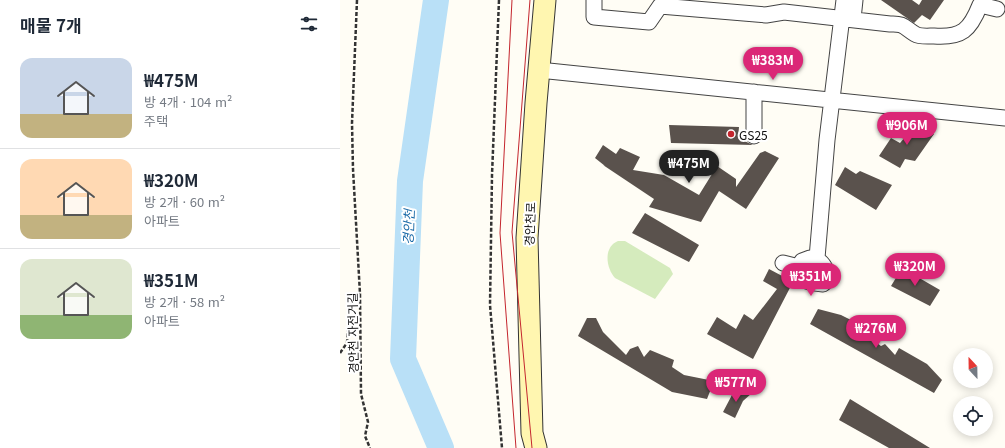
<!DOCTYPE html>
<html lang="ko">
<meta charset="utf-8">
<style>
:root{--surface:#fff;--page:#f2f2f3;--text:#1f2937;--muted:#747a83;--line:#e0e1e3;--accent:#db2777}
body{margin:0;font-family:Georgia,"Noto Sans KR",serif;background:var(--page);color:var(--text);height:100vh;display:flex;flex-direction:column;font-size:15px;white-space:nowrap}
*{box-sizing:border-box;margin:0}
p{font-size:13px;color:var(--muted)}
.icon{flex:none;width:22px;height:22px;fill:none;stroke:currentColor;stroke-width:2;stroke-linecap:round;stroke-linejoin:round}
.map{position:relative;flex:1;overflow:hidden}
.drawer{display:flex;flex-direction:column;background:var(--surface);width:340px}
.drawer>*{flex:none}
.needle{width:26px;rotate:338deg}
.tools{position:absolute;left:613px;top:348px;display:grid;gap:8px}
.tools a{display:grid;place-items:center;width:40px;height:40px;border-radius:50%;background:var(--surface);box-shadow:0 2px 10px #0003;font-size:20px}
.price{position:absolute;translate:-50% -34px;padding:0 9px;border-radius:14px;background:var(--accent);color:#fff;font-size:13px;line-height:26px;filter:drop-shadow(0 1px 2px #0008)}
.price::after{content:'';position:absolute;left:50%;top:24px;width:12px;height:9px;margin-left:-6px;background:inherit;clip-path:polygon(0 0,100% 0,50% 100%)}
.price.on{background:#222;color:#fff}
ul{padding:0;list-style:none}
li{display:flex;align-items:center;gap:12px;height:100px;padding:0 20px}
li+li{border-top:1px solid var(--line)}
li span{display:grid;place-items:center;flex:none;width:112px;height:80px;border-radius:12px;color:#555}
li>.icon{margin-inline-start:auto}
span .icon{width:48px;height:48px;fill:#fffc;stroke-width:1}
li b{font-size:17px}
h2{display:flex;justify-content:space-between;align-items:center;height:48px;padding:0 20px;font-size:17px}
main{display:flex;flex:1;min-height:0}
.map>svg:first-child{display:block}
.green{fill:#d5ebbd}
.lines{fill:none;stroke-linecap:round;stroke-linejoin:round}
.river{stroke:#b9e0f7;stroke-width:26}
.building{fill:#5a524d}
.street-casing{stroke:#444;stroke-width:17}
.secondary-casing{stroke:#333;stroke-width:23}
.path{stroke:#333;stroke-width:2.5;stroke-dasharray:4 2;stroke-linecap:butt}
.street{stroke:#fff;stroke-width:15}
.secondary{stroke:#fff6b0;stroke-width:21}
.tram{stroke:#c4262e;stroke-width:1}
.poi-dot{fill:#c4262e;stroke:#fff;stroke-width:1.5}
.labels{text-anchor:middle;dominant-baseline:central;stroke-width:4;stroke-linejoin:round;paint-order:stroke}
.poi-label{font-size:12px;fill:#111;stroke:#fff;text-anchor:start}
.street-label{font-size:12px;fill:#111;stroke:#fff}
.water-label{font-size:13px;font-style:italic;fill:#1768a6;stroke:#fff}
</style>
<main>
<section class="drawer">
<h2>매물 7개<svg class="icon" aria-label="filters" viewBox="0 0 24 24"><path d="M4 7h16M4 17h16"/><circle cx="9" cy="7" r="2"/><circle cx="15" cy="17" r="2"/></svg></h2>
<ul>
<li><span style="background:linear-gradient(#c9d6e8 70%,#c2b280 0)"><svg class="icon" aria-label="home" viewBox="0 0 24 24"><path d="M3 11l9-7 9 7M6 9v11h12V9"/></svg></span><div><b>₩475M</b><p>방 4개 · 104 m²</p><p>주택</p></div></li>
<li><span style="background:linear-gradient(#ffd9b3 70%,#c2b280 0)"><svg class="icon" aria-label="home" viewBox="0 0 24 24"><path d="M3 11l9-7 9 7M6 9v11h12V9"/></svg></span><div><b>₩320M</b><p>방 2개 · 60 m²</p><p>아파트</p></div></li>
<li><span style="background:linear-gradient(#dfe7d0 70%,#8fb573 0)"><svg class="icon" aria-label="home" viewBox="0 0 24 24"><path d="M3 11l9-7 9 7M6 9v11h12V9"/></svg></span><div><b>₩351M</b><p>방 2개 · 58 m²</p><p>아파트</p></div></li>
</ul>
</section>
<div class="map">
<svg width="665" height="448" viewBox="0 0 665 448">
<rect width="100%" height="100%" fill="#fffdf5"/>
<path class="green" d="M278 241H285L330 268 333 274 315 299 275 278C266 268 263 247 278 241Z"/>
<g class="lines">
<path class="river" d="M96 0 70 181 63 359 101 448"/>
</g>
<path class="building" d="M541 0H572L579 5 582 0H604L590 20 582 15 574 23Z
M578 122 594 134 575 161 565 159 560 168 539 156 551 138 560 143Z
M329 125 399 127 398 138 413 145 331 143Z
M263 145 276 154 280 148 300 157 293 170 324 175 359 195 377 166 396 179V187L420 153 425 151 439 158 406 209 379 191 361 222 309 207 314 199 263 165 265 166 255 158Z
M505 167 516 174 520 171 552 185 536 210 495 185Z
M305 213 359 245 349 262 292 233Z
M562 268 600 290 590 306 551 286Z
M429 269 446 278 450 274 453 282 413 359 367 334 377 317 396 329 404 314 413 320 437 289 423 281Z
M478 309 501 315 515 322 522 332 541 346 545 344 555 355 559 348 587 364 602 380 594 393 470 324Z
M247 318H256L263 332 286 355 290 349 298 346 304 357 310 350 334 360 332 367 344 375 374 381 367 399 332 392 238 336Z
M398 391 412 393 403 401 395 418 383 412 393 393Z
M510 399 590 448H549L499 420Z"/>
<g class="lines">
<defs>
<path id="street" d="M254 0V17L309 22 320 6
M320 6 426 15 444 12 550 24C564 23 565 28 575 34 580 37 588 36 594 36 622 38 630 30 640 5L657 9
M513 19 515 0
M199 70 665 118
M414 136V92
M470 258C481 259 484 265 488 274L486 281 483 284C469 283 451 280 462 261Z
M477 258 487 140 504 0
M443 263 459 267"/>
<path id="secondary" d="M196 448 192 433 187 238 196 103 205 0"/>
</defs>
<use href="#street" class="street-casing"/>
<use href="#secondary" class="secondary-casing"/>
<path class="path" d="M17 0 12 123 13 169 20 294 21 394 28 422 25 436 30 448
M159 0 152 175 150 305 162 448
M0 353 7 343 9 315 13 295 20 294"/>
<use href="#street" class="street"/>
<use href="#secondary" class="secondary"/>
<path class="tram" d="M172 0 160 233 176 448
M190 0 172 232 192 448"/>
</g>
<circle class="poi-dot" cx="391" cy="134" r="4"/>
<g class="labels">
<g class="poi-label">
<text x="399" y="134">GS25</text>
</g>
<g class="street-label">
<text transform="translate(189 224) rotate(-88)">경안천로</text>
<text transform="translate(12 333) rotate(-91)">경안천 자전거길</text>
</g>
<g class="water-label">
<text transform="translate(68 227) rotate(-88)">경안천</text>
</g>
</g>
</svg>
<div class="tools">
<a><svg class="needle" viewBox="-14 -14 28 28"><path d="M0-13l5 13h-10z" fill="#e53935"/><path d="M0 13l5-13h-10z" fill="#747a83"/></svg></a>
<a><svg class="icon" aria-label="locate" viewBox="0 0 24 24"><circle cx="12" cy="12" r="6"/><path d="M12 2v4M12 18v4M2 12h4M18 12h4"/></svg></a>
</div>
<b class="price" style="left:433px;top:81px">₩383M</b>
<b class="price" style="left:567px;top:146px">₩906M</b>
<b class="price on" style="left:349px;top:184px">₩475M</b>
<b class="price" style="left:575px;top:287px">₩320M</b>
<b class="price" style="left:471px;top:297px">₩351M</b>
<b class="price" style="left:536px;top:349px">₩276M</b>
<b class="price" style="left:396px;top:403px">₩577M</b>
</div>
</main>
